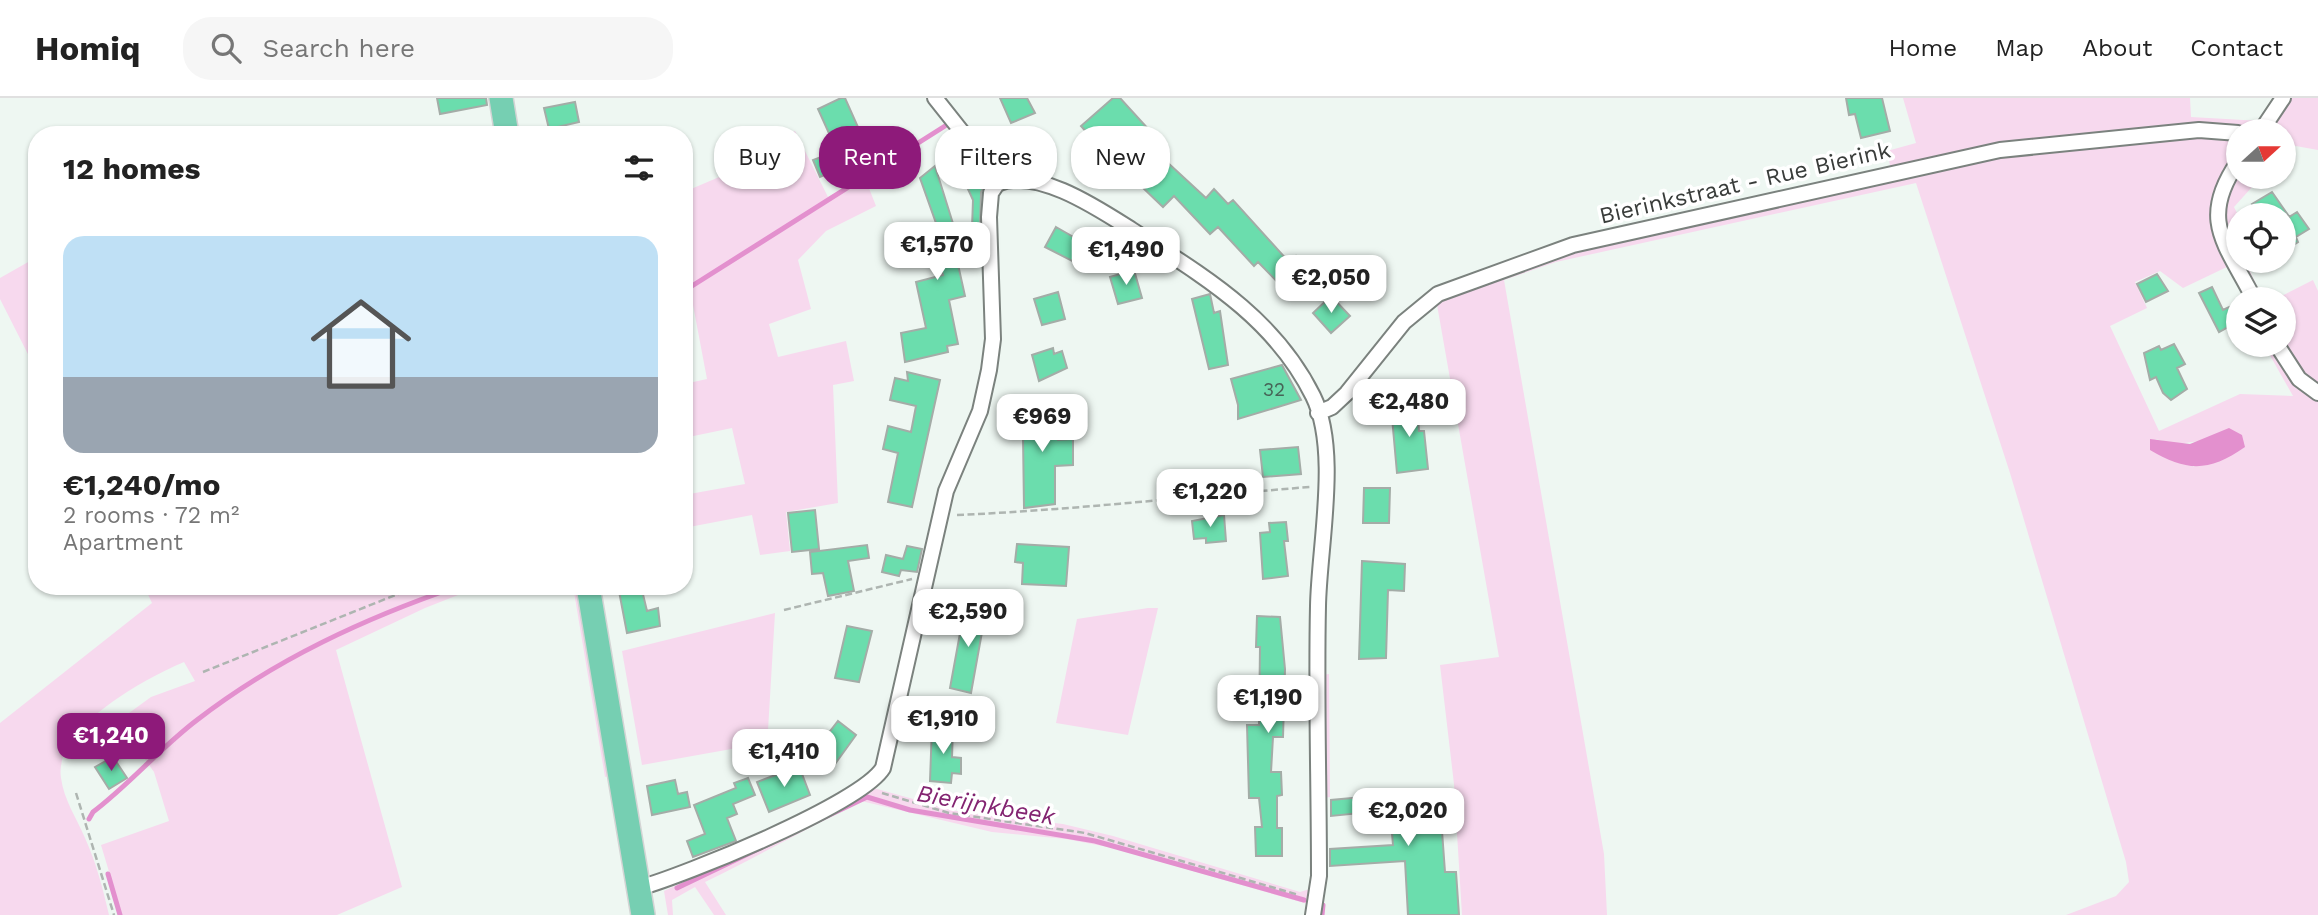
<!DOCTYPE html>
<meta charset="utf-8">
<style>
:root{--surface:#fff;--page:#f6f6f6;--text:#222;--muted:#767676;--line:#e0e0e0;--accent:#8e1a7a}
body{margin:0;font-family:"Work Sans",sans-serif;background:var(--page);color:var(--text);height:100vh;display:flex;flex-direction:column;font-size:26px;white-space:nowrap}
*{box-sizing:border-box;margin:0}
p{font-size:23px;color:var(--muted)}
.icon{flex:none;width:38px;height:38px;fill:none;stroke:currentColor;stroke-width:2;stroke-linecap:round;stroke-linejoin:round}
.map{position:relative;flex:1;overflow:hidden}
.panel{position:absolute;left:28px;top:28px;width:665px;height:469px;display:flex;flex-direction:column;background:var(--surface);border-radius:28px;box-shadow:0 2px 5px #0004}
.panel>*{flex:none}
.guide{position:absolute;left:714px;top:28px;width:665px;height:63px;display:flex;gap:14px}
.needle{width:46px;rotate:69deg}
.controls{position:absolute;left:2226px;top:21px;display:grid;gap:14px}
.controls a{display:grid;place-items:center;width:70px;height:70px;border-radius:50%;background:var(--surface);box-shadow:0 2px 5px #0004;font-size:35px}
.price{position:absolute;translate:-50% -60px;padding:0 16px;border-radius:14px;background:#fff;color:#222;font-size:23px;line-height:46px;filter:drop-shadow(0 2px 4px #0008)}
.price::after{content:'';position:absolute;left:50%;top:42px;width:21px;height:16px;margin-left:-10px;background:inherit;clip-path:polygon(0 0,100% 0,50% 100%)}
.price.selected{background:var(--accent);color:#fff}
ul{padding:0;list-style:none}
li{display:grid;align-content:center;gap:14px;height:371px;padding:0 35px}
li span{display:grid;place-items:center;height:217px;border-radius:21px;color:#555}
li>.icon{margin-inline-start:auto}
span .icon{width:126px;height:126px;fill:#fffc;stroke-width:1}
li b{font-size:30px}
h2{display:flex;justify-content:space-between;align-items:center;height:84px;padding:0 35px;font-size:30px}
.chip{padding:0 24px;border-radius:28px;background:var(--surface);box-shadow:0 2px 5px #0004;font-size:24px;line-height:63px}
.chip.selected{background:var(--accent);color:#fff}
header{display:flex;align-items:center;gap:42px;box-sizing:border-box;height:98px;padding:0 35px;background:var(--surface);border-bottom:2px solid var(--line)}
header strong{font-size:33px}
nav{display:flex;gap:38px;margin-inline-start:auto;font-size:24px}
.search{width:490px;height:63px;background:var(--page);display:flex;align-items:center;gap:18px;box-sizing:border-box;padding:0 24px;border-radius:28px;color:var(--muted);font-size:26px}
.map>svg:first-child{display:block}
.green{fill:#f7d9ee;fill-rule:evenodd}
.water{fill:#e390ce}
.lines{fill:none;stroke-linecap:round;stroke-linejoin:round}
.stream{stroke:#e390ce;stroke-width:5}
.building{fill:#6bddad;stroke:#a4aca7;stroke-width:2}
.minor-casing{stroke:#7b827e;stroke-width:18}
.primary-casing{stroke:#d3d4d4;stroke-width:26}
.path{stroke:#aeb5b1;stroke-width:2.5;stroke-dasharray:7 3.5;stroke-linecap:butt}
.minor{stroke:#fff;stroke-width:14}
.primary{stroke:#76cfb2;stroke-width:23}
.labels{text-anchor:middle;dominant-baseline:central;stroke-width:7;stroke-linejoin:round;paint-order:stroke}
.number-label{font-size:19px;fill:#466457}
.street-label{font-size:23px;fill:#393c3a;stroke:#fff}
.water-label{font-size:24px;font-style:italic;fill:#832471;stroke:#fff}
</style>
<header>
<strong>Homiq</strong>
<div class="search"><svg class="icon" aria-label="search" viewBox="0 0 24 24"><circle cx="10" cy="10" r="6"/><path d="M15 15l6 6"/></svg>Search here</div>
<nav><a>Home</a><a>Map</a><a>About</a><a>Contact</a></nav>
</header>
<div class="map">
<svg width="2318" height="817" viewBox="0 0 2318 817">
<rect width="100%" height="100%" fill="#eef7f2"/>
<path class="green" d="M1903 0H2190L2191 19 2261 23 2253 33H2238V79H2261L2234 109 2238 117V163H2245L2260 194 2250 200 2231 167 2183 190 2160 173 2135 184 2147 210 2110 228 2159 333 2240 296 2293 298 2267 252 2284 247V201H2276L2313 182 2318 193V817H2066L2116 798 2129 784 2126 764 2010 375 1916 85 1556 164 1504 182 1604 756 1607 817H1462L1454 686 1440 567 1499 559 1436 201 1560 156 1891 72 1887 53 1916 45ZM2155 341 2176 346 2201 343 2194 369Z
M2286 0H2318V52L2284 46V33H2266Z
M795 33 828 99 865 80 876 108 826 133 798 162 811 211 769 226 778 259 846 243 854 283 833 287 838 405 786 414 790 453 760 457 752 417 684 430V397L745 386 732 330 684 340V286L707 281 693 207 684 211V94L731 74 728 65Z
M37 159V274L0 201V180Z
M144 488H481L425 510 336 552 402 789 337 817H122L101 747 169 723 154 674 118 623 151 599 195 583 184 564C146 580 53 630 61 680 64 702 76 719 85 740 96 764 103 791 109 817H0V625L152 505Z
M573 488H577L610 678 605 679Z
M1148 510H1158L1128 637 1056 625 1077 521Z
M775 515 767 649 740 657 737 650 642 667 622 553Z
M1329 576 1330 699 1324 700 1321 577Z
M870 689 960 714 1063 726 1113 738 1300 794 1313 790 1311 807 1113 750 1066 741 992 734 857 702Z
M851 704 852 708C802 733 755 760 705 784L726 817H714L695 789 672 802 673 817H668L664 793Z"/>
<path class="water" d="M2229 330 2242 337 2245 349C2209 374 2187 374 2150 352V341L2190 346Z"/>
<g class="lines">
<path class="stream" d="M684 193 945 28
M89 721 93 714C130 686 160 650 197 622 276 561 365 520 459 488
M108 776 120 817
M677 790 867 699 910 712 1095 743 1304 802
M1322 817 1323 807"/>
</g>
<path class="building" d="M437 0H486L487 7 440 16Z
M841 0H845L861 36 853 39 862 61 820 79 813 62 837 53 818 11Z
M1000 0H1027L1035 15 1011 25Z
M1113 0H1120L1151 34 1117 69 1081 28Z
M1846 0H1882L1890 33 1861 40 1855 16 1849 17Z
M575 4 579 24 549 31 544 10Z
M961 48 985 86 981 94 980 129 972 130 973 102 952 56Z
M1167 64 1206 100 1214 91 1228 106 1233 102 1289 164 1296 158 1316 179 1293 200 1258 164 1254 168 1218 129 1210 136 1174 98 1163 109 1140 87Z
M935 68 961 151 955 153 965 198 949 202 958 246 947 248 948 254 905 264 901 235 926 230 916 184 943 177 929 131 937 128 920 80Z
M2272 94 2288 117H2260L2252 106Z
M2297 114 2309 131 2296 139 2298 144 2284 153V117L2286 121Z
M1056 129 1089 148 1080 167 1045 149Z
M1134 172 1142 200 1118 206 1110 179Z
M2157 176 2168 193 2146 204 2137 186Z
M2212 189 2223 212 2229 209 2237 224 2219 234 2199 195Z
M1058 194 1065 221 1042 227 1034 201Z
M1210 196 1214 215 1220 213 1228 267 1209 271 1192 201Z
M1331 198 1350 218 1331 235 1313 215Z
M2174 246 2185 266 2177 270 2187 291 2171 302 2163 295 2156 279 2150 282 2144 255 2159 248 2161 252Z
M1053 250 1054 256 1062 253 1067 270 1039 283 1032 257Z
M1282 267 1301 302 1238 321V307L1231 281Z
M907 274 940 282 912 409 888 404 898 355 883 351 888 328 911 334 916 308 890 302 895 280 908 283Z
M1048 302 1058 342 1073 341V367L1055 368V406L1024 410 1023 338 1017 310Z
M1417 306 1419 333H1424L1428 371 1397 375 1391 308Z
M1298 349 1301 376 1263 379 1260 352Z
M1364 390H1390L1389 425H1363Z
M815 412 819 451 792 454 788 415Z
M1224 417 1226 443 1206 445V440L1194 441 1192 423Z
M1286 424 1288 443H1284L1288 478 1263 481 1260 435 1270 434 1269 425Z
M1017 446 1069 449 1066 488 1022 486 1023 465 1015 464Z
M867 447 869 460 848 463 854 493 828 498 823 475 812 476 810 454Z
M907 448 922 451 917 474 901 472 899 478 882 474 886 457 903 461Z
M1362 463 1405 466 1404 493 1388 492 1386 560 1359 561Z
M618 488H641L647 513 658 510 660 528 627 535Z
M965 508 986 512 971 595 950 590Z
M1257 518 1280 519 1285 571 1283 639H1273L1271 674H1281L1282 697 1277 698V730H1282V758H1256L1255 729H1262L1259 700H1249L1247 627H1259L1260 549H1256Z
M847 528 872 533 859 584 835 580Z
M838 623 856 637 835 666 817 650Z
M932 628 953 630 952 659 961 660V676L952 675 951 685 930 683Z
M113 659 127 680 109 691 95 669Z
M799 668 810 697 769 714 757 684Z
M748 680 755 697 733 706 737 716 727 720 736 743 693 759 687 743 705 736 694 707 736 690 734 685Z
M675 682 678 696 687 694 690 709 652 717 647 688Z
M1439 692 1445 774H1456L1459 817H1408L1405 763 1330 768V751L1393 747 1390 712 1331 718V702Z"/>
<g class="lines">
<defs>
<path id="minor" d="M935 0 970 44 997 86
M2261 33 2283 0
M2238 64C2198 122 2226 146 2254 201
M997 86C1035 68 1099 111 1132 132 1203 178 1274 219 1313 298 1340 352 1319 448 1318 508 1316 598 1319 688 1319 778L1313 817
M2277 247 2299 281 2318 295
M1318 315 1332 309 1347 295 1404 224 1438 196 1573 147 2000 52 2199 32 2238 35
M639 790C685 777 861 706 883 670L946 393 980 313 989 272 993 241 989 119 991 95 997 86"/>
<path id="primary" d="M501 0 507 37
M588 488 643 817"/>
</defs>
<use href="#minor" class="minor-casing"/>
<use href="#primary" class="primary-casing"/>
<path class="path" d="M957 417C1075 412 1192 398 1310 389
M784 512 912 481
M203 574 418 488
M76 695 114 817
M882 695 949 715 1085 735 1299 797"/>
<use href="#minor" class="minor"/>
<use href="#primary" class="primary"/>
</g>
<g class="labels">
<g class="number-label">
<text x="1274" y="291">32</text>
</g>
<g class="street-label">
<text transform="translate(1745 85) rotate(-13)">Bierinkstraat - Rue Bierink</text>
</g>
<g class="water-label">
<text transform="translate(986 707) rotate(10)">Bierijnkbeek</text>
</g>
</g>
</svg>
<div class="controls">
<a><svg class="needle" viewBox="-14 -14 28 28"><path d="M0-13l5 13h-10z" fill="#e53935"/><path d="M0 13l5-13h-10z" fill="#767676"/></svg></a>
<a><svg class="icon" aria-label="locate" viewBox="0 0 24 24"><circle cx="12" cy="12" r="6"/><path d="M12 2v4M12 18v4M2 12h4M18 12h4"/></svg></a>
<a><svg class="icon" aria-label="layers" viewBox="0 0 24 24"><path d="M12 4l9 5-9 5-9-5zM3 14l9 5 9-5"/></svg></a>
</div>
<b class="price" style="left:937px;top:184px">€1,570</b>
<b class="price" style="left:1126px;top:189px">€1,490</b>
<b class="price" style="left:1331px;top:217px">€2,050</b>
<b class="price" style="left:1409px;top:341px">€2,480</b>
<b class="price" style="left:1042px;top:356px">€969</b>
<b class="price" style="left:1210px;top:431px">€1,220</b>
<b class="price" style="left:968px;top:551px">€2,590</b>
<b class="price" style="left:1268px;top:637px">€1,190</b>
<b class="price" style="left:943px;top:658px">€1,910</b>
<b class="price selected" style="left:111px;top:675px">€1,240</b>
<b class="price" style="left:784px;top:691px">€1,410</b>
<b class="price" style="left:1408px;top:750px">€2,020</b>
<div class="guide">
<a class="chip">Buy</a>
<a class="chip selected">Rent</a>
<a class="chip">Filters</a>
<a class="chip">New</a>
</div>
<section class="panel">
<h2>12 homes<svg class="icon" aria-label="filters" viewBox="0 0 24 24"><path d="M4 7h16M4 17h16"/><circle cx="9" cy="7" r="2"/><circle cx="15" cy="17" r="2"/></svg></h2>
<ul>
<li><span style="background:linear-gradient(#bfe0f5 65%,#9aa5b1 0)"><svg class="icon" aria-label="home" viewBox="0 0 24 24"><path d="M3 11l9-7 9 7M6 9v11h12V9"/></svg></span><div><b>€1,240/mo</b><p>2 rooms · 72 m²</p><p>Apartment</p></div></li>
</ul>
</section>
</div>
